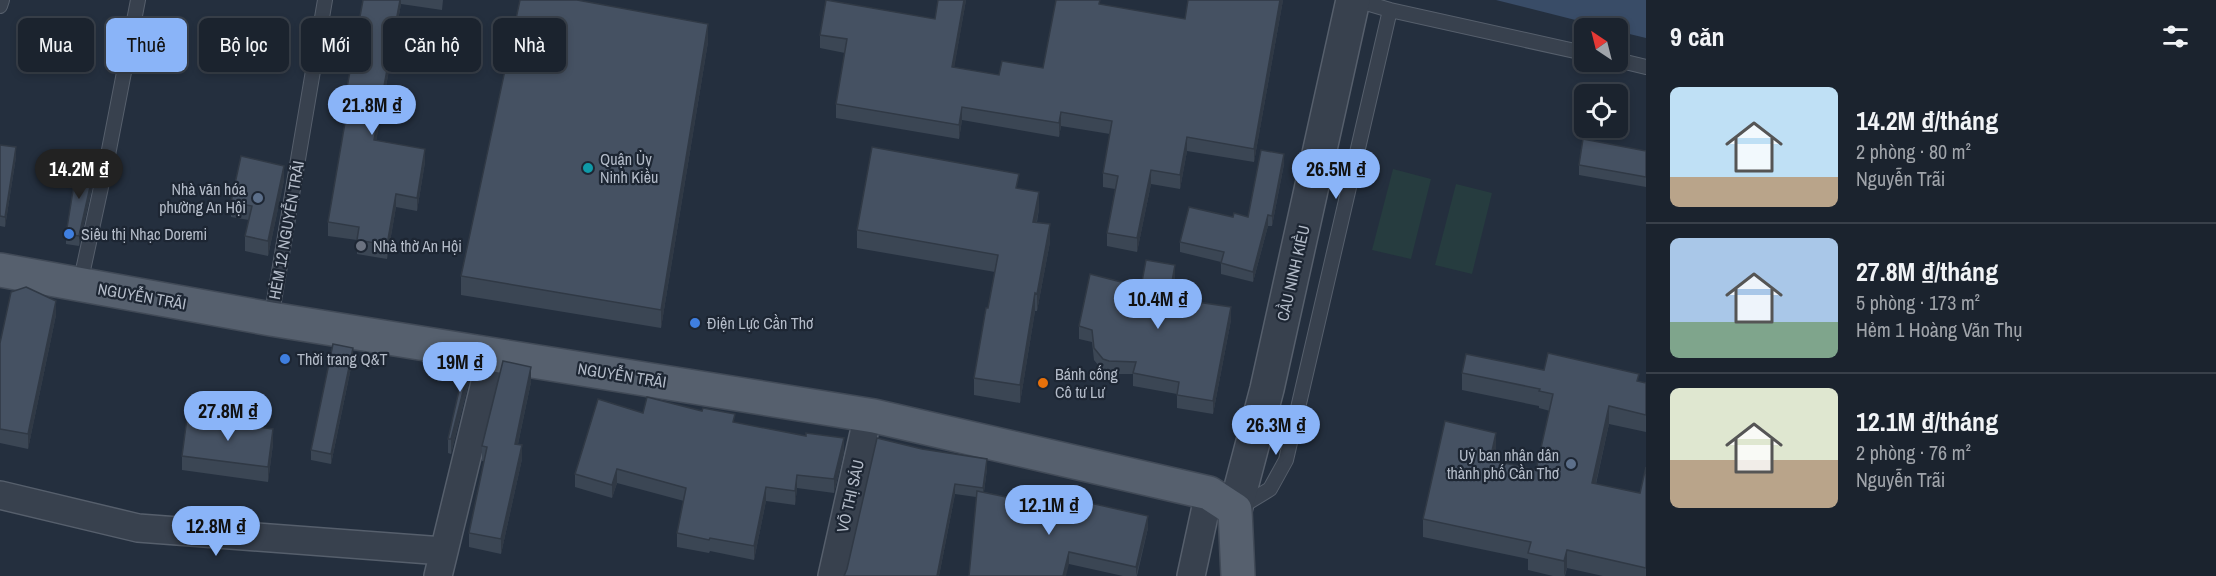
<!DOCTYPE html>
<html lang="vi">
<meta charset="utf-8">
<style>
:root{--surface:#1b232e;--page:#242b36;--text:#f1f3f6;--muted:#a0a4aa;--line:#39404a;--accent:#8ab4f8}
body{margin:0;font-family:"Archivo Narrow",sans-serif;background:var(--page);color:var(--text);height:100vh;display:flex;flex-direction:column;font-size:22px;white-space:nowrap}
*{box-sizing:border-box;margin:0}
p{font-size:20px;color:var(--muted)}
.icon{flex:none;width:33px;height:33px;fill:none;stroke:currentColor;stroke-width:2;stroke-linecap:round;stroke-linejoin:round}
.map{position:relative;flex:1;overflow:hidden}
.drawer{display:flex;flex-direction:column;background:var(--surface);width:570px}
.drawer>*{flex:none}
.top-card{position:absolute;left:18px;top:18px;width:570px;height:54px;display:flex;gap:12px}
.needle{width:39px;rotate:325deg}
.controls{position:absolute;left:1574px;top:18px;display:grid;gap:12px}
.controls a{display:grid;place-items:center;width:54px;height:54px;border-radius:9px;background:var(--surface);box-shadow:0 3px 9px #0003,0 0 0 2px var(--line);font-size:30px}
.price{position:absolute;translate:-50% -51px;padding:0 14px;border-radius:21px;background:var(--accent);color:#111;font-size:20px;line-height:39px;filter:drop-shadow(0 2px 3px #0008)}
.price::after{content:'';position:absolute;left:50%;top:36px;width:18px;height:14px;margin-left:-9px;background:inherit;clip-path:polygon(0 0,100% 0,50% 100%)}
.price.selected{background:#222;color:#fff}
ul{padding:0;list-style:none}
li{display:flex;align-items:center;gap:18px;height:150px;padding:0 24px}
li+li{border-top:2px solid var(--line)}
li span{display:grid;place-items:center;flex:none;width:168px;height:120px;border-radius:9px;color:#555}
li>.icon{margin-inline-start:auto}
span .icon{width:72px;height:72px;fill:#fffc;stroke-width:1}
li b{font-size:26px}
h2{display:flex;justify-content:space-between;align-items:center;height:72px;padding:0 24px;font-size:26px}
.chip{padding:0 21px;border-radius:9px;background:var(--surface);box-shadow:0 3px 9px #0003,0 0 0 2px var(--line);font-size:21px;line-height:54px}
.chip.selected{background:var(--accent);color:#111}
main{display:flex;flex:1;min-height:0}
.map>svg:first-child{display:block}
.green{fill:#263c3f}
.water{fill:#394c67}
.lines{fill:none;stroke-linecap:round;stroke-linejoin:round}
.service-casing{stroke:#565f6c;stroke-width:16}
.minor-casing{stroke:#565f6c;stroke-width:30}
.tertiary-casing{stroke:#565f6c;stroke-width:36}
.primary-casing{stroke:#414a57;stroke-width:36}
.service{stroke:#38414e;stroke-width:14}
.minor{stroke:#38414e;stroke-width:27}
.tertiary{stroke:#38414e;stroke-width:33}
.primary{stroke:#56606e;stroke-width:33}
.wall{fill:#3b4654}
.shaded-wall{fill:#303945}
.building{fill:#455162;stroke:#303945;stroke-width:1.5}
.culture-dot{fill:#0f9aa8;stroke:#1d2633;stroke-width:2}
.service-dot{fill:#5c6f8a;stroke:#1d2633;stroke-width:2}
.shop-dot{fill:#3f7fe0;stroke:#1d2633;stroke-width:2}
.worship-dot{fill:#6b7280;stroke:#1d2633;stroke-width:2}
.food-dot{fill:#e8710a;stroke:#1d2633;stroke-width:2}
.labels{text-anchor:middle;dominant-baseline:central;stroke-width:4.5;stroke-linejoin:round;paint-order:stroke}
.poi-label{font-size:16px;fill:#b4bcc9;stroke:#1d2633;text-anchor:start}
.street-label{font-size:16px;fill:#b4bcc9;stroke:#1d2633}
</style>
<main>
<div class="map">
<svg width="1646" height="576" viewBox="0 0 1646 576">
<rect width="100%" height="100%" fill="#242f3e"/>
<path class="green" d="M1393 169 1431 179 1411 259 1372 250Z
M1456 184 1492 193 1472 274 1435 265Z"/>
<path class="water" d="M1496 0H1646V38L1617 31V28H1607Z"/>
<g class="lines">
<defs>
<path id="service" d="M1356 0 1390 10 1584 53
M0 6 2 0
M1617 60 1646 67
M80 284 108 155 138 0
M271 319 325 0
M1239 508 1270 489 1286 460 1390 10"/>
<path id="minor" d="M0 495 138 528 443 551
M438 576 492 354
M832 576 868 415
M1191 576 1209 493"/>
<path id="tertiary" d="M1235 510 1267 389 1353 0"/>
<path id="primary" d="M0 270 271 319 874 416 1209 493 1235 510 1238 576"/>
</defs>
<use href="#service" class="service-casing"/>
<use href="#minor" class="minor-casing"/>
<use href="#tertiary" class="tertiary-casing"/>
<use href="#primary" class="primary-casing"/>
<use href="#service" class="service"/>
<use href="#minor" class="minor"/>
<use href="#tertiary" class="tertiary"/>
<use href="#primary" class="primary"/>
</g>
<path class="wall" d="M363 0H443L442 10 401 4 376 141 425 162 417 211 396 207 387 259 357 254V240L328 236V222L346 118H344V104Z
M938 0H966L954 67 999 75 1043 68 1102 5 1185 19 1283 0 1254 162 1187 151 1180 189 1151 184 1137 252 1107 246V233L1115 189 1103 187V173L1110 134 1061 126 1059 137 962 120 959 139 836 118V104L845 53 820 48V35L935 19Z
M708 42 661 328 461 295V276Z
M0 145 16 157 5 227 0 226Z
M1646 151V187L1579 175V165Z
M1284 164 1272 226H1268L1253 282 1221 274V262L1180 252V242L1233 217H1248Z
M94 179 79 246 66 244V234Z
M284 180 268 256 245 251V236L249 220 231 217V202Z
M1019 188 1039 209 1037 222 1050 242 1037 311H1035L1020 403 974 395V378L995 272 857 248V230Z
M1175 277 1173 287 1186 300 1231 320 1213 414 1177 408V394L1133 386V374H1109L1103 371 1094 360 1092 342 1079 339V326L1141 287Z
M56 315 28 449 0 443V343Z
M353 358 331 464 311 460V450Z
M472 370 451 454 448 453V439Z
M1544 370 1646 383V432L1609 424 1596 484 1640 493 1646 467V576H1603L1567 568 1565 576H1553L1528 570V559L1423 537V519L1496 450 1494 461 1536 470 1550 411 1539 408V406L1462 390V373Z
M531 382 518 444 522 459 501 554 469 547V533L484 461H482V446Z
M643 413 735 423 844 452 834 493 797 488 795 505 766 501 754 560 710 551 709 553 677 547V533L684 501 617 483 612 498 575 487V474Z
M877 438 987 469 984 492 1058 508 1082 501 1148 528 1137 576H1123L1069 564 976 497 955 494 939 576H844L847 569Z
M273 444 268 482 182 470V456Z"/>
<path class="shaded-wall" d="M400 0H401V4L374 154V140Z
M964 0H966L952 81V67Z
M1280 0H1283L1254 162V149Z
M708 24V42L661 328V310Z
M962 107V120L959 139V125Z
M1061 112V126L1059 137V123Z
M1187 137V151L1180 189V175Z
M16 147V157L5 227V217Z
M425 149V162L417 211V198Z
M1284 154V164L1272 226V216Z
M284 166V180L268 256V241Z
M94 169V179L79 246V236Z
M1151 170V184L1137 252V238Z
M1039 192V209L1033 239V222Z
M396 194V207L387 259V245Z
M1268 215V226L1253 282V272Z
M1050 224V242L1037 311V294Z
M1175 265V277L1171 299V287Z
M1035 293V311L1020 403V385Z
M56 301V315L28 449V434Z
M1231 307V320L1213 414V401Z
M353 348V358L331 464V454Z
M472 356V370L451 454V439Z
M531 367V382L515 458V444Z
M1609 406V424L1592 500V483Z
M273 429V444L268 482V467Z
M1496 433V450L1490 477V460Z
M844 438V452L834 493V479Z
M522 445V459L501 554V539Z
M987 459V469L983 498V488Z
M617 469V483L612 498V485Z
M797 475V488L795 505V491Z
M955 484V494L939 576H937Z
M766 487V501L754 560V546Z
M1148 516V528L1136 576V567Z
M1567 550V568L1564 576V561Z
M1069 552V564L1066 576H1063Z"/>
<path class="building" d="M363 0H400L374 140 425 149 417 198 396 194 387 245 357 240 359 227 328 222 348 105 344 104Z
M520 0H577L708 24 661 310 461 276Z
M826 0 935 19 938 0H964L952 67 999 75 1002 61 1043 68 1056 0H1100L1099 4 1185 19 1188 0H1280L1254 149 1187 137 1180 175 1151 170 1137 238 1107 233 1118 176 1103 173 1112 121 1061 112 1059 123 962 107 959 125 836 104 847 39 820 35Z
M1583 139 1646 151V177L1579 165Z
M0 145 16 147 5 217 0 216Z
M872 147 1019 174 1016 188 1039 192 1033 222 1050 224 1037 294 1035 293 1020 385 974 378 986 308H988L998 255 857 230Z
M1261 150 1284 154 1272 216 1268 215 1253 272 1221 263 1224 252 1180 242 1189 207 1233 217 1234 213 1248 217Z
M241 156 284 166 268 241 245 236 252 206 231 202Z
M77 166 94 169 79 236 66 234Z
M1146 260 1175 265 1171 287 1186 289 1184 300 1231 307 1213 401 1177 395 1179 382 1133 373 1136 362 1109 361 1103 359 1094 348 1092 330 1079 326 1090 274 1141 287Z
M26 287 56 301 28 434 0 429V343L11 292Z
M333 344 353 348 331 454 311 450Z
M1548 353 1639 374 1637 381 1646 383V415L1609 406 1592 483 1640 493 1646 467V568L1567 550 1564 561 1528 553 1531 542 1423 519 1445 421 1496 433 1490 460 1536 470 1553 394 1539 391 1540 389 1462 373 1466 354 1544 370Z
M467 355 472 356 451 439H448Z
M503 361 531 367 515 444 522 445 501 539 469 533 487 447 482 446Z
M647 397 702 411 703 408 735 414 733 422 806 436V433L844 438 834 479 797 475 795 491 766 487 754 546 710 538 709 540 677 533 686 488 617 469 612 485 575 474 598 399 643 413Z
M187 418 273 429 268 467 182 456Z
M877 438 922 449 987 459 983 488 955 484 937 576H844L847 569Z
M977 491 1058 508 1061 492 1082 497 1081 501 1148 516 1136 567 1069 552 1063 576H969Z"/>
<circle class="culture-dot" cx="588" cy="168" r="6"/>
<g class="service-dot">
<circle cx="258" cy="198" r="6"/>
<circle cx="1571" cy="464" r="6"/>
</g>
<g class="shop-dot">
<circle cx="69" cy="234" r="6"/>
<circle cx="695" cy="323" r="6"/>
<circle cx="285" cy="359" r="6"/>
</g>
<circle class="worship-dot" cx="361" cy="246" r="6"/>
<circle class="food-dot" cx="1043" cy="383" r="6"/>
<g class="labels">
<g class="poi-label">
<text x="600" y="159">Quận Ủy<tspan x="600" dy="18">Ninh Kiều</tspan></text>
<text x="246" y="189" text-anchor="end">Nhà văn hóa<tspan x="246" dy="18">phường An Hội</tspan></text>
<text x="81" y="234">Siêu thị Nhạc Doremi</text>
<text x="373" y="246">Nhà thờ An Hội</text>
<text x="707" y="323">Điện Lực Cần Thơ</text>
<text x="297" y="359">Thời trang Q&amp;T</text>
<text x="1055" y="374">Bánh cống<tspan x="1055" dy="18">Cô tư Lư</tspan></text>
<text x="1559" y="455" text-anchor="end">Uỷ ban nhân dân<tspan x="1559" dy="18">thành phố Cần Thơ</tspan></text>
</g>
<g class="street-label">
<text transform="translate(286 230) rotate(-80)">HẺM 12 NGUYỄN TRÃI</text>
<text transform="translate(1293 273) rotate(-77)">CẦU NINH KIỀU</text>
<text transform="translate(142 296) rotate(10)">NGUYỄN TRÃI</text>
<text transform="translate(622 375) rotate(9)">NGUYỄN TRÃI</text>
<text transform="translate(850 496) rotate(-77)">VÕ THỊ SÁU</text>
</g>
</g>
</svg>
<div class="controls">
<a><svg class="needle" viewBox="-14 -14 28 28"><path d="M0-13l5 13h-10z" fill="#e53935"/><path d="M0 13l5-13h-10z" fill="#a0a4aa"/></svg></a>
<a><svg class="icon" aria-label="locate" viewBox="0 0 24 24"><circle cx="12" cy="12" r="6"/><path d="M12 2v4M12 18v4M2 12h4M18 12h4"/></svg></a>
</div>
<b class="price" style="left:372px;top:136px">21.8M ₫</b>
<b class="price selected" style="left:79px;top:200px">14.2M ₫</b>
<b class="price" style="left:1336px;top:200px">26.5M ₫</b>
<b class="price" style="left:1158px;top:330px">10.4M ₫</b>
<b class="price" style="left:460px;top:393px">19M ₫</b>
<b class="price" style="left:228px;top:442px">27.8M ₫</b>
<b class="price" style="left:1276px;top:456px">26.3M ₫</b>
<b class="price" style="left:1049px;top:536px">12.1M ₫</b>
<b class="price" style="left:216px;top:557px">12.8M ₫</b>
<div class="top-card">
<a class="chip">Mua</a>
<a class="chip selected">Thuê</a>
<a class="chip">Bộ lọc</a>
<a class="chip">Mới</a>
<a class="chip">Căn hộ</a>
<a class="chip">Nhà</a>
</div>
</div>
<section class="drawer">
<h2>9 căn<svg class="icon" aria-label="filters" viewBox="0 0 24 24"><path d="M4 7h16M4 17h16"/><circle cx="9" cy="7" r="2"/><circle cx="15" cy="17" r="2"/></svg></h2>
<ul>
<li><span style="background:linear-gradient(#bfe0f5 75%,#b9a48a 0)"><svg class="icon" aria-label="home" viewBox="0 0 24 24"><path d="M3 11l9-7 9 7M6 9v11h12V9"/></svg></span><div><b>14.2M ₫/tháng</b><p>2 phòng · 80 m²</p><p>Nguyễn Trãi</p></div></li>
<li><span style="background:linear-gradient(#a9c7e8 70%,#7fa58c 0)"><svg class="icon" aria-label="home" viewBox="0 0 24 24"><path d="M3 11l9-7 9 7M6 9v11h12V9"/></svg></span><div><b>27.8M ₫/tháng</b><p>5 phòng · 173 m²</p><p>Hẻm 1 Hoàng Văn Thụ</p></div></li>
<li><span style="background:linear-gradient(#dfe7d0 60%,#b9a48a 0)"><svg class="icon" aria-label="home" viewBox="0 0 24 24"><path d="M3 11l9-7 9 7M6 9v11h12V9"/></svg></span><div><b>12.1M ₫/tháng</b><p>2 phòng · 76 m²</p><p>Nguyễn Trãi</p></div></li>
</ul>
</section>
</main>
